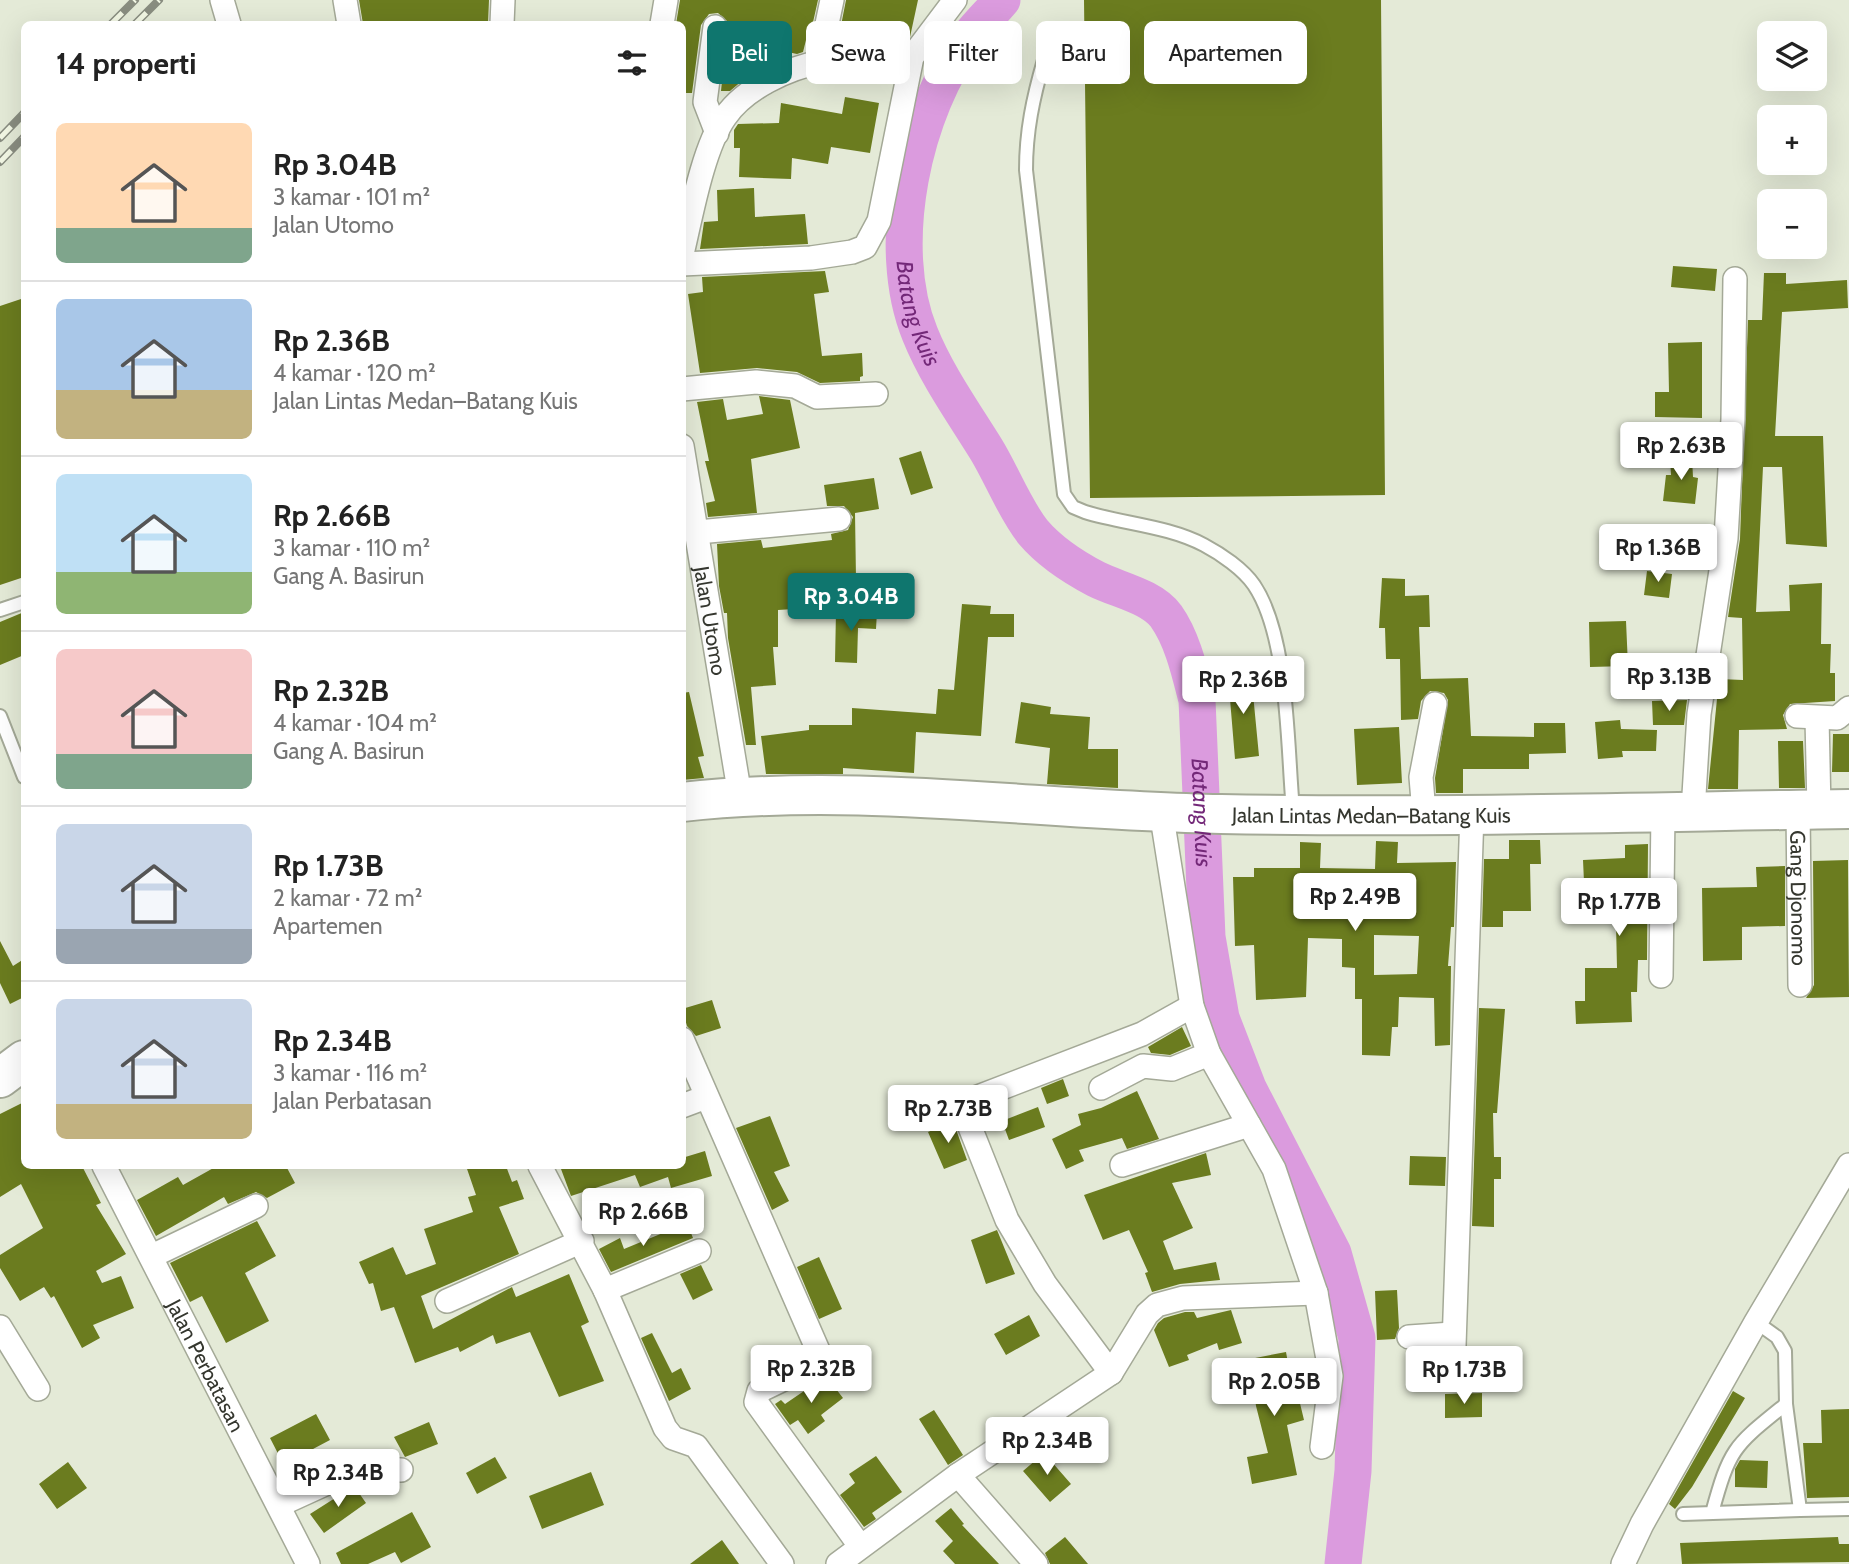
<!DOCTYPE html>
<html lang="id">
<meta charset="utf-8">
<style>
:root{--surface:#fff;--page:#f2f2f2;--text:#222;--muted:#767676;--line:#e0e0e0;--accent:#0f766e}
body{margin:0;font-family:Cabin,sans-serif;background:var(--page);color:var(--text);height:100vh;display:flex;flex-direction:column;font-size:26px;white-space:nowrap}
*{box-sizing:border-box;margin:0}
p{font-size:23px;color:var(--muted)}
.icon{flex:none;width:38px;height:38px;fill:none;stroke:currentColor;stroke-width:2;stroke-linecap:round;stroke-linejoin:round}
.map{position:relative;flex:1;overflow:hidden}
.sheet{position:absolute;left:21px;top:21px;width:665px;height:1148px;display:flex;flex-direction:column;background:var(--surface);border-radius:10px;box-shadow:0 7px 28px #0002}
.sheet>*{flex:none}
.banner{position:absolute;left:707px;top:21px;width:665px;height:63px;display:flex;gap:14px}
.fabs{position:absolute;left:1757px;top:21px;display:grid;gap:14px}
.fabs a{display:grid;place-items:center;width:70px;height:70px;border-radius:10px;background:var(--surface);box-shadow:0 7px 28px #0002;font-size:35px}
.price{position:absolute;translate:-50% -60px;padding:0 16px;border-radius:7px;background:#fff;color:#222;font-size:23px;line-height:46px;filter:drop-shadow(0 2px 4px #0008)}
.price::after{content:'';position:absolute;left:50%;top:42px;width:21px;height:16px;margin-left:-10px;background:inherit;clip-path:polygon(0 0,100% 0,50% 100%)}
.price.active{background:var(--accent);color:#fff}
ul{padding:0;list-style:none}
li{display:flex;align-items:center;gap:21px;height:175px;padding:0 35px}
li+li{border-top:2px solid var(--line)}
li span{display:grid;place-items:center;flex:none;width:196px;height:140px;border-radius:10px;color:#555}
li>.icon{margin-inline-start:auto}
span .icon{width:84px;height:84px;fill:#fffc;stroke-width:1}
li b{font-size:30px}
h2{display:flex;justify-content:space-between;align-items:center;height:84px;padding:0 35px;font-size:30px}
.pill{padding:0 24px;border-radius:10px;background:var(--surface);box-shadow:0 7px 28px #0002;font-size:24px;line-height:63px}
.pill.active{background:var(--accent);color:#fff}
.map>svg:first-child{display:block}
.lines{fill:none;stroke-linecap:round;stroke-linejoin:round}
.river{stroke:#db9bde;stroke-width:37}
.building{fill:#6b7c1f;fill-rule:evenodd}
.lane-casing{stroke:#a4a997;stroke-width:16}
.street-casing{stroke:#a4a997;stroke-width:26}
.highway-casing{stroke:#a4a997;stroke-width:42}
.lane{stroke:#fff;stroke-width:12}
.street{stroke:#fff;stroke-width:23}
.highway{stroke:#fff;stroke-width:38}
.rail-casing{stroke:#898d80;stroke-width:8}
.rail{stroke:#f2f7e4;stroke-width:5;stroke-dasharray:16;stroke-linecap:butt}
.labels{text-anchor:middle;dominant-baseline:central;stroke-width:7;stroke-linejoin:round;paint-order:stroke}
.street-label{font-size:21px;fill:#35372f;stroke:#f2f7e4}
.water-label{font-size:23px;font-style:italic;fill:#732878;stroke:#f2f7e4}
</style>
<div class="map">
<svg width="1849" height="1564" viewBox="0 0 1849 1564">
<rect width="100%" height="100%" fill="#e4ead7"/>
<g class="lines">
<path class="river" id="s1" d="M1002 0C992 12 980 23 970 36 913 110 884 246 920 334 936 374 963 412 986 449 1002 475 1014 508 1033 532 1050 552 1073 567 1096 579 1118 590 1151 596 1166 616 1183 640 1190 673 1197 700L1207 937 1221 1018 1248 1088 1333 1253 1357 1338 1353 1471 1343 1564"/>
</g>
<path class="building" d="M359 0H489L488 24H363Z
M680 0H818L809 40H806L803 52 797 54 755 45 753 56 742 54 743 80 730 91H721L728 22 718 13 709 14 701 25 692 93H682V24H676Z
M846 0H918L910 37 905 43 851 32 848 45 837 46Z
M1084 0H1381L1385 495 1090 498Z
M845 97 879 103 870 153 831 147 828 164 792 158 791 179 739 177 740 148H734V130L738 124 779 123 781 103 842 114Z
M754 188 755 217 805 214 808 244 700 249 704 222 718 221 717 190Z
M1673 266 1717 269 1715 291 1671 287Z
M825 271 829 292 814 294 822 356 862 353 863 376 860 377V381L820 383 797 372 757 368 700 373 688 294 703 292 702 277Z
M1764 273H1786V284L1847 280 1848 308 1782 312 1775 436H1823L1827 547 1786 544 1782 467H1763L1756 612 1790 611 1789 585 1822 583 1821 644H1831L1830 673H1835V701L1790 704 1783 715 1787 729 1739 730 1738 789H1708L1719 679 1743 680 1742 618 1728 617 1740 539 1748 320H1762Z
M24 298V577L0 585V306Z
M1702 342V418L1655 417V392H1669L1668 343Z
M759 396 790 400 800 448 751 459 757 513 708 517 706 503 715 501 705 461H709L697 402 723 399 727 420 763 414Z
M921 451 933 488 911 495 899 458Z
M1692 458 1693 477 1698 478 1695 504 1663 501 1666 475H1671L1670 459Z
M874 478 879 509 855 513 856 579 808 580 810 608 778 610V647H773L776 685 751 687 756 745H746L728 638 727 613H724L719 586 717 544 761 540 763 548 832 540 831 534 848 530 853 517 844 506H827L824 485Z
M1647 571 1672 574 1669 598 1644 595Z
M1382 578 1405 579V596L1429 595 1430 627H1419L1421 679 1468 678 1471 736 1534 737V723H1565L1566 753 1529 754V769H1463V793H1436L1435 778 1448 700 1444 693 1430 691 1421 701 1418 719 1401 720 1400 659H1386L1385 628H1379Z
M962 604 991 606 990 614H1014V637H988L981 736 916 732 914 773 843 768V774H766L761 736 809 730V725H852V708L936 714 938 689 954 690Z
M836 611 877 612 876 629 858 628 857 663 835 662Z
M24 612V655L0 665V622Z
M1626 621 1628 666 1590 667 1589 622Z
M1251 673 1259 756 1235 759 1228 675Z
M689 692 704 756 698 757 704 778 682 780V693Z
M1687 700 1684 725H1653L1652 701Z
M1021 702 1051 707 1050 714 1090 717 1088 749H1118V788L1047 784 1050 748 1015 743Z
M1620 720 1621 729 1657 730 1656 751H1622L1623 757 1598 759 1595 722Z
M1399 727 1402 783 1357 785 1354 729Z
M1833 734H1849V772H1832Z
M1778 741H1803L1805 788H1779Z
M1509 840H1540L1541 864H1530L1531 911H1503V927H1482L1484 859H1509Z
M1376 841 1398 842 1397 863 1456 862 1454 927H1451L1448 966H1451L1450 1045 1435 1046 1434 998 1399 997 1398 1027H1392L1390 1056 1362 1055V999H1355V968L1342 967V939L1308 938 1306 997 1256 1000 1254 945 1235 946 1233 877H1254V868H1300V842L1321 843 1320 868 1375 869ZM1374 935 1419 936 1417 974 1374 975Z
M1648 844 1647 960H1638L1637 992H1631L1632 1022 1576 1024 1575 1001H1585V968H1617L1615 881 1584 882 1583 860 1625 858V845Z
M1848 860 1849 997 1806 998 1814 985 1813 861Z
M1785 866V926L1742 927V960L1703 961 1702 888 1757 887 1756 867Z
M0 941 13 966 24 959V997L10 1004 0 983Z
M712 1000 721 1028 696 1036 687 1026 682 1009Z
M1479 1008 1505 1009 1497 1113H1493L1494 1157H1501V1179H1494V1227L1472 1226Z
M1182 1027 1191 1046 1170 1055 1151 1053 1148 1047Z
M1063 1079 1069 1096 1047 1104 1041 1088Z
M1137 1091 1159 1139 1127 1149 1122 1138 1079 1150 1084 1161 1066 1169 1052 1139 1081 1125 1078 1114 1101 1108Z
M24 1102V1166H82L101 1203 96 1205 126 1254 96 1271 102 1283 121 1276 134 1308 93 1325 100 1338 82 1348 54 1296 51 1298 44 1287 20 1301 0 1268V1255L43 1228 21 1184 0 1197V1114Z
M1038 1107 1045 1127 1009 1140 1002 1121Z
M987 1109 994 1125 986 1128 979 1112Z
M770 1116 790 1166 774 1172 789 1201 772 1210 736 1128Z
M953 1121 967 1160 944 1169 928 1132Z
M705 1151 712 1176 671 1188 668 1177 640 1187 635 1175 571 1196 561 1169 573 1166H682V1158Z
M1206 1153 1211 1175 1172 1183 1193 1228 1163 1241 1174 1270 1216 1262 1220 1280 1180 1284 1152 1292 1145 1273 1148 1272 1129 1230 1103 1240 1084 1195Z
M1410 1156 1446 1157 1445 1186 1409 1185Z
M217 1166H286L295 1183 267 1198 256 1192 228 1204 224 1197 156 1236 137 1200 178 1177 183 1185Z
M466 1166H506L512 1182 517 1180 524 1199 499 1207 519 1254 421 1296 433 1329 512 1287 516 1297 569 1274 589 1322 581 1326 604 1381 559 1397 530 1332 496 1344 493 1335 460 1352 458 1347 415 1363 394 1307 381 1311 373 1283 369 1284 359 1262 393 1247 406 1275 436 1264 424 1229 473 1212 468 1197 476 1195Z
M257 1221 276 1256 245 1273 269 1321 226 1343 202 1296 190 1302 170 1263Z
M687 1223 693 1238 611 1272 599 1249 620 1238 624 1249Z
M997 1230 1015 1274 986 1284 971 1240Z
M819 1257 842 1309 819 1319 797 1267Z
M701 1265 713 1290 693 1300 680 1274Z
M1397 1290 1399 1328 1395 1339 1377 1340 1375 1291Z
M1231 1310 1242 1343 1219 1350 1217 1343 1187 1355 1189 1360 1169 1367 1154 1330 1158 1323 1164 1318 1185 1312H1194L1197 1318Z
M1029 1315 1040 1336 1006 1355 994 1334Z
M652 1333 672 1373 681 1368 691 1389 669 1401 641 1338Z
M1286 1352 1294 1396 1298 1395 1304 1420 1287 1425 1297 1475 1252 1484 1247 1457 1268 1453 1256 1406 1250 1359Z
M826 1376 843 1398 821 1415 825 1421 808 1434 798 1420 790 1425 775 1404 781 1400 785 1404Z
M1733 1391 1745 1398 1692 1487 1675 1509 1669 1504Z
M1482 1393V1417L1445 1418V1394Z
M1849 1409V1497L1807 1498 1803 1443H1822L1821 1410Z
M934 1410 963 1455 948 1465 919 1419Z
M316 1414 330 1440 313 1449 323 1469 288 1485 282 1473 287 1471 270 1438Z
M429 1422 438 1444 405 1457 394 1437Z
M1044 1453 1071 1484 1050 1502 1023 1471Z
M876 1456 902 1492 872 1513 876 1519 864 1527 840 1495 855 1483 849 1474Z
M495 1457 507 1478 477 1494 466 1473Z
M1740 1460 1768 1461 1767 1488 1735 1487V1469Z
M68 1462 87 1488 57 1509 39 1484Z
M591 1472 604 1505 542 1529 529 1496Z
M354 1486 366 1503 324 1533 310 1514Z
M951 1508 964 1524 962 1525 999 1564H955L943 1551 953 1541 935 1521Z
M412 1512 431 1547 401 1563 395 1552 368 1564H341L336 1553Z
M1065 1537 1071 1544 1088 1564H1050L1045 1553Z
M1838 1537 1839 1544H1849V1562L1682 1564 1680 1543Z
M722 1540 739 1564H690Z"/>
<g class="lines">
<defs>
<path id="lane" d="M1044 60C1033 98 1026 131 1026 170L1064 494 1073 507 1085 512C1124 524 1168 526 1204 545 1221 554 1243 569 1254 585 1289 637 1287 747 1293 810
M0 610 24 602
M0 716 24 777
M1756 1322 1777 1337 1785 1351 1786 1404 1800 1510 1849 1509
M1712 1513C1730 1447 1734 1446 1786 1404
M1683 1514 1800 1510"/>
<g id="street">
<path d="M222 0 229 24"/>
<path d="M345 0 349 24"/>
<path d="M502 24 503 0"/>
<path d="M662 24 666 0"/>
<path d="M715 27 705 102 717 133"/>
<path d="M819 62 832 0"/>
<path d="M682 254C691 216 703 148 725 117 745 88 788 68 821 62 850 56 882 59 912 57"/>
<path d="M682 264 811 258 852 252 865 247 879 221 912 57 955 0"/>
<path d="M682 389 756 382 795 386 817 397 876 394"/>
<path id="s2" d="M682 446 740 796"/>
<path d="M698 532 839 519"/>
<path d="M1797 716 1837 718 1849 708"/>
<path d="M1817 718 1819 809"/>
<path id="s3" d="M1798 810 1800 985"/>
<path d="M1161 811 1192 1006 1209 1054 1274 1169 1316 1293 1331 1376 1322 1447"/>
<path d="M1693 811 1699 714 1726 538 1733 419 1735 279"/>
<path d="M1424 813 1421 777 1435 704"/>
<path d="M1661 976 1663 811"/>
<path d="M682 1039 820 1355 817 1363 759 1391 756 1402 860 1546"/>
<path d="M1101 1088 1143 1066 1172 1069 1209 1054"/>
<path d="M682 1106 706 1097"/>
<path d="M1122 1165 1249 1125"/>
<path id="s4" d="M104 1166 308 1564"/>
<path d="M540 1166 605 1290 665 1428 673 1438 696 1446 782 1564"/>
<path d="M152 1256 256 1206"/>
<path d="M605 1290 699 1251"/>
<path d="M447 1301 582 1241"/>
<path d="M0 1327 38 1389"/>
<path d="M1409 1337 1452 1334"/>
<path d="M1111 1373 1045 1284 1007 1220 962 1107 965 1102 1142 1034 1192 1006"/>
<path d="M1453 1375 1472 813"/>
<path d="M958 1475 1036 1564"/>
<path d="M279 1505 360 1468 401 1470"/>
<path d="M838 1564 958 1475 1111 1373 1147 1314 1157 1305 1183 1298 1316 1293"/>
<path d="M1623 1564 1642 1524 1756 1322 1849 1165"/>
</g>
<g id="highway">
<path id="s5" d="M682 802C863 782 1041 811 1221 814 1430 818 1640 812 1849 809"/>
<path d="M0 1078 24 1060"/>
</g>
</defs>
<use href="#lane" class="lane-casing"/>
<use href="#street" class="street-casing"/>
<use href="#highway" class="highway-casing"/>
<use href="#lane" class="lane"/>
<use href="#street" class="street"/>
<use href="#highway" class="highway"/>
<defs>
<path id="rail" d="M111 24 135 0
M135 24 159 0
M0 138 24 113
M0 162 24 137"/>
</defs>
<use href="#rail" class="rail-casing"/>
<use href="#rail" class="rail"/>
</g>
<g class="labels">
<g class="street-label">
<text stroke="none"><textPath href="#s2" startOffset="177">Jalan Utomo</textPath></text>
<text stroke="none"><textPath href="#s5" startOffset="690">Jalan Lintas Medan–Batang Kuis</textPath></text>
<text stroke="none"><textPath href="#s3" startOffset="88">Gang Djonomo</textPath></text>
<text stroke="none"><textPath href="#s4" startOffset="224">Jalan Perbatasan</textPath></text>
</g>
<g class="water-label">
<text stroke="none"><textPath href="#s1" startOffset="341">Batang Kuis</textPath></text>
<text stroke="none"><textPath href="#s1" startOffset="952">Batang Kuis</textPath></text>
</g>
</g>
</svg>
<div class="fabs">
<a><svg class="icon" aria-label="layers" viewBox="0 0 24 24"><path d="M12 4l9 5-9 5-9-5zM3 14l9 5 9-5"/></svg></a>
<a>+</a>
<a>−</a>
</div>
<b class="price" style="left:1681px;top:482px">Rp 2.63B</b>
<b class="price" style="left:1658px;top:584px">Rp 1.36B</b>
<b class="price active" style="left:851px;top:633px">Rp 3.04B</b>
<b class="price" style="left:1669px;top:713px">Rp 3.13B</b>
<b class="price" style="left:1243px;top:716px">Rp 2.36B</b>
<b class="price" style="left:1355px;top:933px">Rp 2.49B</b>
<b class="price" style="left:1619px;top:938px">Rp 1.77B</b>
<b class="price" style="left:948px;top:1145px">Rp 2.73B</b>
<b class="price" style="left:643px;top:1248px">Rp 2.66B</b>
<b class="price" style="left:811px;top:1405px">Rp 2.32B</b>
<b class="price" style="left:1464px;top:1406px">Rp 1.73B</b>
<b class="price" style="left:1274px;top:1418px">Rp 2.05B</b>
<b class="price" style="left:1047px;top:1477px">Rp 2.34B</b>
<b class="price" style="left:338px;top:1509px">Rp 2.34B</b>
<div class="banner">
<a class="pill active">Beli</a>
<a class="pill">Sewa</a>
<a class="pill">Filter</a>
<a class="pill">Baru</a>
<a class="pill">Apartemen</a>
</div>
<section class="sheet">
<h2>14 properti<svg class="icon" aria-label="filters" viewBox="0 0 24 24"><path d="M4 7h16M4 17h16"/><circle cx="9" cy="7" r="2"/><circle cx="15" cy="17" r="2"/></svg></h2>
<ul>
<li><span style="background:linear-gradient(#ffd9b3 75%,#7fa58c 0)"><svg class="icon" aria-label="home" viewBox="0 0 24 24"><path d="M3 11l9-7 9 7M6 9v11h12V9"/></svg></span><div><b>Rp 3.04B</b><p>3 kamar · 101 m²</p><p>Jalan Utomo</p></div></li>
<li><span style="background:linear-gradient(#a9c7e8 65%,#c2b280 0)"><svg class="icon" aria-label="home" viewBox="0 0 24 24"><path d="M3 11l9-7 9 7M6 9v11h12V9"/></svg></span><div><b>Rp 2.36B</b><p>4 kamar · 120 m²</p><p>Jalan Lintas Medan–Batang Kuis</p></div></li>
<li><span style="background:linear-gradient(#bfe0f5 70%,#8fb573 0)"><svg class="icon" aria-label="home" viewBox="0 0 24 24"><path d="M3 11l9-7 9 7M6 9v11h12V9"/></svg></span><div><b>Rp 2.66B</b><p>3 kamar · 110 m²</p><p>Gang A. Basirun</p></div></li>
<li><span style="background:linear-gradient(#f6c9c9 75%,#7fa58c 0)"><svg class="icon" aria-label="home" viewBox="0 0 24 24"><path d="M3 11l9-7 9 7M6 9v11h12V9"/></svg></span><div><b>Rp 2.32B</b><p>4 kamar · 104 m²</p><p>Gang A. Basirun</p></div></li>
<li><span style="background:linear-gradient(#c9d6e8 75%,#9aa5b1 0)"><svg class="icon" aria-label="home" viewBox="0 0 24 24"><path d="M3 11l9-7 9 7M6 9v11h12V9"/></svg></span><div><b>Rp 1.73B</b><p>2 kamar · 72 m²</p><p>Apartemen</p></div></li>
<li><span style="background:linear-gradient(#c9d6e8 75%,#c2b280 0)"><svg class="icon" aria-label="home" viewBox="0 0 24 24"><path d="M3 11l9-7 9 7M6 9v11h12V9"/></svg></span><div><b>Rp 2.34B</b><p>3 kamar · 116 m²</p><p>Jalan Perbatasan</p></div></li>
</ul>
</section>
</div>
